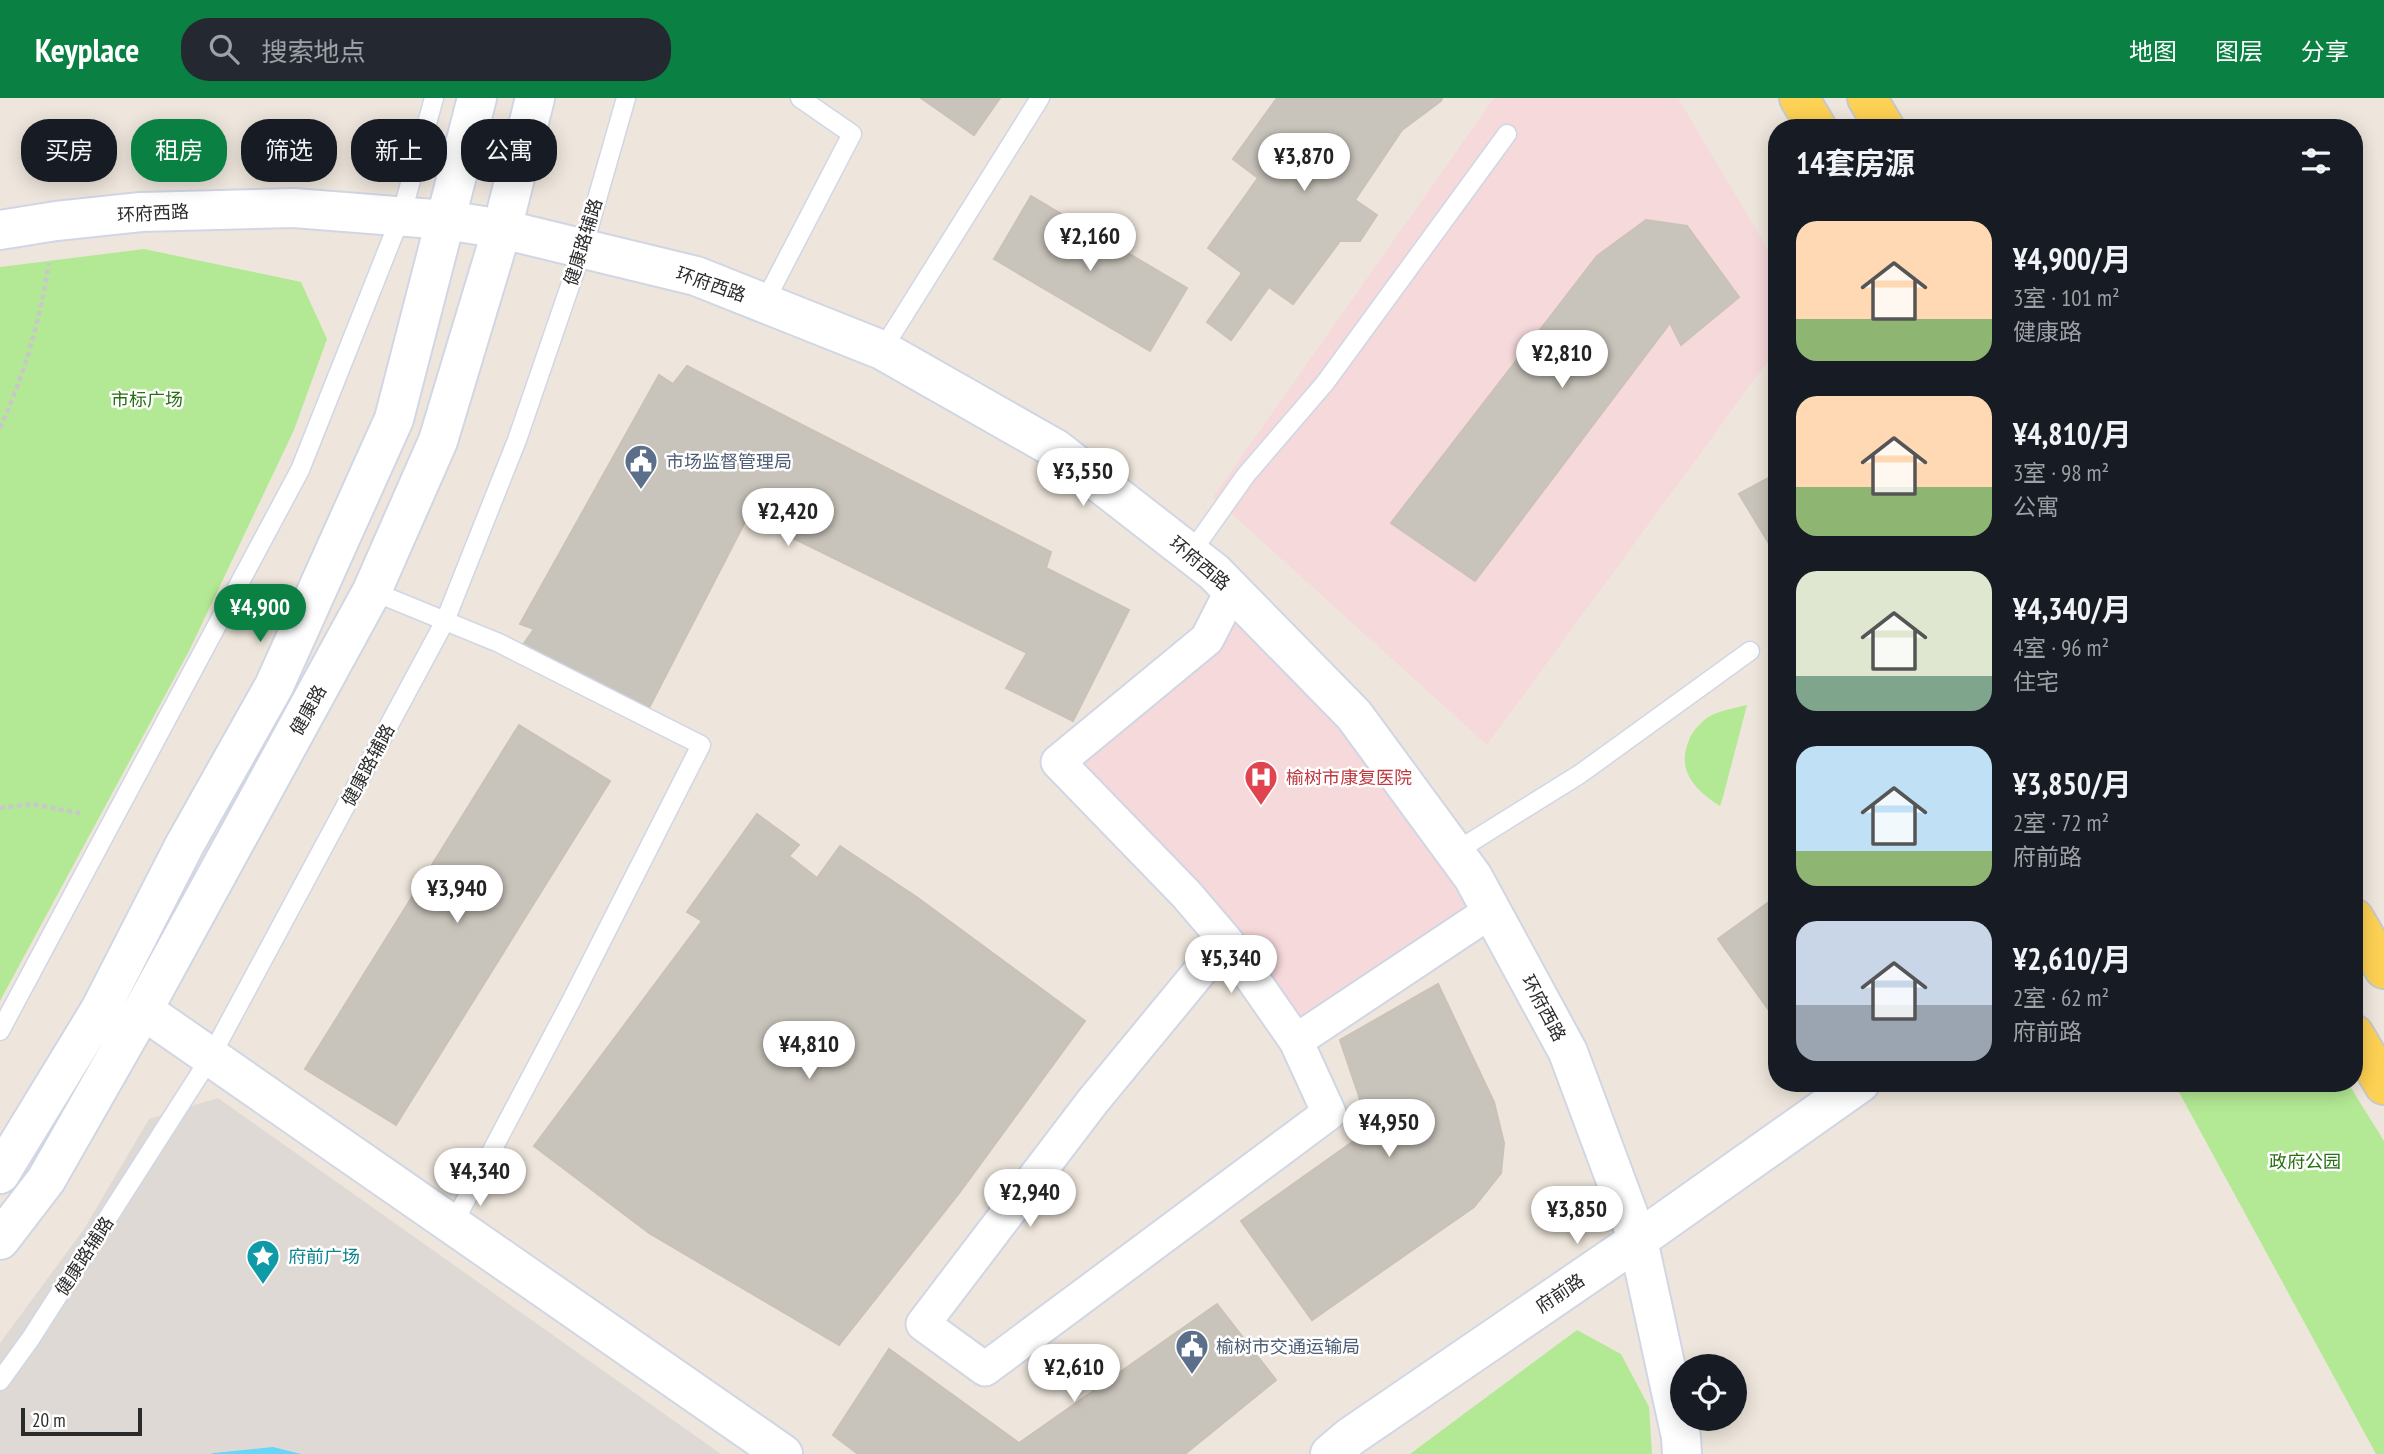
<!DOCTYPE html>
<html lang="zh">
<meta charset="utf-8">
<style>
:root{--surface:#171b24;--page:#242831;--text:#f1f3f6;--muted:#9ea1a6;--accent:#0b8043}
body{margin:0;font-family:"PT Sans Narrow","Noto Sans SC",sans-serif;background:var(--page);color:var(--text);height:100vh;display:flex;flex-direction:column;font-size:26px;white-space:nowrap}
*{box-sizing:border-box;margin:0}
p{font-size:23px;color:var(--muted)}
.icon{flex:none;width:38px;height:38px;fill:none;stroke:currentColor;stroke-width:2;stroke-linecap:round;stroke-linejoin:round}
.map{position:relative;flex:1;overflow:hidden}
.drawer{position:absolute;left:1768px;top:21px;width:595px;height:973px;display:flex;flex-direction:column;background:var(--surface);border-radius:28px;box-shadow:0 4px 18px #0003}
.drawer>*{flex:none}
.top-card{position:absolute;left:21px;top:21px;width:665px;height:63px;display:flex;gap:14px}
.tools{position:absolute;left:1670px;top:1256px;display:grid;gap:14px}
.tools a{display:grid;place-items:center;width:77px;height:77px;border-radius:50%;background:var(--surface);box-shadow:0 4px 18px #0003;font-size:35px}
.scale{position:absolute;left:21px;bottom:18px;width:121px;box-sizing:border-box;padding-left:7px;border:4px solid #2b2b2b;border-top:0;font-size:19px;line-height:24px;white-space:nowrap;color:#2b2b2b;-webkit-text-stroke:5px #fff;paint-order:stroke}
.price{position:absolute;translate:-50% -60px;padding:0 16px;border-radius:24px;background:#fff;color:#222;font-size:23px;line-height:46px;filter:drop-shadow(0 2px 4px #0008)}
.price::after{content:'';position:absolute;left:50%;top:42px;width:21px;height:16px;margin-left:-10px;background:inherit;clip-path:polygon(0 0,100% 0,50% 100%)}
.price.current{background:var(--accent);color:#fff}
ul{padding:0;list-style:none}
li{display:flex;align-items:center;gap:21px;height:175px;padding:0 28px}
li span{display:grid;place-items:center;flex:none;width:196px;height:140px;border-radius:21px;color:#555}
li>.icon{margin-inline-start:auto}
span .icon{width:84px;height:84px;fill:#fffc;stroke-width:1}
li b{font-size:30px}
h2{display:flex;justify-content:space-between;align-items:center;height:84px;padding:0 28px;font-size:30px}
.pill{padding:0 24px;border-radius:28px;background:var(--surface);box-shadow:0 4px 18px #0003;font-size:24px;line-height:63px}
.pill.current{background:var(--accent);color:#fff}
header{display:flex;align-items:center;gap:42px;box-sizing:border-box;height:98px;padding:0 35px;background:var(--accent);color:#fff}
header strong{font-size:33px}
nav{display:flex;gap:38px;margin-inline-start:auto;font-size:24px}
.search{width:490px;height:63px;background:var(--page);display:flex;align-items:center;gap:18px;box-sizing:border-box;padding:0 24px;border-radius:28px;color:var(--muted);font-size:26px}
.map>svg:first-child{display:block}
.medical{fill:#f6d9db}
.green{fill:#b3e994}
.plaza{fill:#ded9d4}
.water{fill:#67d6f9}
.building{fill:#c9c4bb;stroke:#cac2b6;stroke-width:2}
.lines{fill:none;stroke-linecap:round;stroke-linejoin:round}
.service-casing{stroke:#d1d6e5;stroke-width:21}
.minor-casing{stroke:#d1d6e5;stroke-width:37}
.tertiary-casing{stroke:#d1d6e5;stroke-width:42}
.secondary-casing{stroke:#d1d6e5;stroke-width:42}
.primary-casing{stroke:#c8c8c8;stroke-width:42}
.path{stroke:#c8c8c8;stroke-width:4.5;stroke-dasharray:5 3.5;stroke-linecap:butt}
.service{stroke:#fff;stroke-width:18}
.minor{stroke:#fff;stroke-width:33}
.tertiary{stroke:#fff;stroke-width:38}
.secondary{stroke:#fff;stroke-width:38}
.primary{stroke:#fdd153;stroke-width:38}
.labels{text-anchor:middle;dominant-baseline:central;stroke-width:5;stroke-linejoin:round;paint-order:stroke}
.street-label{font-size:18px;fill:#2b2b2b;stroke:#fff}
.park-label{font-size:18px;fill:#296f14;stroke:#fff}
.service-label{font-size:18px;fill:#4e5e75;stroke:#fff;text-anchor:start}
.health-label{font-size:18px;fill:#be3a42;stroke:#fff;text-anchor:start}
.culture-label{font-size:18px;fill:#0d838f;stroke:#fff;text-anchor:start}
</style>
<header>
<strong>Keyplace</strong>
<div class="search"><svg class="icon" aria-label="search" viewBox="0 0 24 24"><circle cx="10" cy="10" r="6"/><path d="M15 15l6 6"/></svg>搜索地点</div>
<nav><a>地图</a><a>图层</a><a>分享</a></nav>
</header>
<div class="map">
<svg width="2384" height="1356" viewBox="0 0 2384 1356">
<rect width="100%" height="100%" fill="#eee6dc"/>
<path class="medical" d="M1494 0H1678L1776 165V252L1487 647 1213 399Z
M1232 492 1491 813 1296 943 1058 664 1147 588Z"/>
<path class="green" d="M144 151 301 184 327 241 294 332 189 553 0 903V169Z
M1747 607 1723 699 1720 708C1695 692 1676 673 1689 642 1692 633 1702 623 1710 618 1721 612 1735 610 1747 607Z
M2174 985H2348L2384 1043V1356H2376Z
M1577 1232 1621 1256 1649 1309 1652 1356H1410Z"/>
<path class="plaza" d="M218 1000 721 1356H0V1245L84 1131 149 1021Z"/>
<path class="water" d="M273 1349 301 1356H211L214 1355Z"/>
<path class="building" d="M921 0H1000L974 37Z
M1277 0H1442L1441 3 1402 32 1355 102 1377 117 1360 143H1340L1293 206 1269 189 1231 242 1207 224 1242 175 1208 150 1258 80 1233 61Z
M1031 98 1187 190 1150 253 994 161Z
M1646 122 1687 128 1739 199 1681 247 1670 225 1475 483 1391 425 1597 158Z
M687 268 1051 454 1046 470 1129 512 1073 623 1006 590 1027 555 748 418 648 612 520 551 534 531 520 526 659 277 673 286Z
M1776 376V457L1739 396Z
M519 627 610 683 396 1027 305 971Z
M757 716 799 747 789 758 817 780 840 748 918 800 1085 923 960 1094 839 1247 649 1135 534 1048 702 823 687 814Z
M1776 799V911L1771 915 1718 841Z
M1438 886 1494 1004 1504 1045 1501 1075 1474 1109 1312 1222 1241 1123 1372 1030 1365 1016 1340 942Z
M1217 1206 1276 1282 1185 1356H858L833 1337 889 1251 1019 1345Z"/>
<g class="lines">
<defs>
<path id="service" d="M764 205 852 36 800 0
M882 252 1040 0
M1190 456 1246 377 1325 285 1507 36
M372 493 499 545 701 647 570 905 452 1128
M1455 754 1580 676 1750 553
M0 933 300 372 401 118 434 0
M0 1283 31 1240 210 960 445 523 517 342 583 150 626 0"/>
<path id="minor" d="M1227 844 1210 861 1093 1003 923 1226 985 1271 1329 1015 1296 943 1227 844 1186 796 1058 664 1207 541 1232 492
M1296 943 1491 813"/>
<path id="tertiary" d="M0 132 56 123 141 114 294 110 446 122 502 131 696 178 882 252 1056 351 1214 474 1354 617 1473 779 1568 954 1638 1142 1681 1339 1682 1356
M143 912 783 1356
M1330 1356 1350 1339 1638 1142 1860 985"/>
<path id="secondary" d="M0 1076 100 912 184 748 274 588 394 321 477 0
M0 1142 46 1082 143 912 372 493 438 343 502 131 535 0"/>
<path id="primary" d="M1799 0 1817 30
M1867 0 1885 30
M2354 820 2384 871
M2354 936 2384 987"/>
</defs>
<use href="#service" class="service-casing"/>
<use href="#minor" class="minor-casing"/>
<use href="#tertiary" class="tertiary-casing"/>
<use href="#secondary" class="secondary-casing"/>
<use href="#primary" class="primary-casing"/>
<path class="path" d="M0 330C25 274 39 226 49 165
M0 710 32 706 84 716"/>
<use href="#service" class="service"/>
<use href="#minor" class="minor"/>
<use href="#tertiary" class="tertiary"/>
<use href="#secondary" class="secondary"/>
<use href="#primary" class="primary"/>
</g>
<defs>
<symbol id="civic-pin" viewBox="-11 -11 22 30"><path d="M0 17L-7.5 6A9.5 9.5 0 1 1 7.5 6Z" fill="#5c6f8a" stroke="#fff"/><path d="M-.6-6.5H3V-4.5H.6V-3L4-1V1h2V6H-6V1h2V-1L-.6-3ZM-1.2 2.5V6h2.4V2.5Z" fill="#fff"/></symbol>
<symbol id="hospital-pin" viewBox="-11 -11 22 30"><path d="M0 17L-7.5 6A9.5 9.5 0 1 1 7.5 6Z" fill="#e0444e" stroke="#fff"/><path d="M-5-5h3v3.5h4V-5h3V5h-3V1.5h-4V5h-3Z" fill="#fff"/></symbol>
<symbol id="sight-pin" viewBox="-11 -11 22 30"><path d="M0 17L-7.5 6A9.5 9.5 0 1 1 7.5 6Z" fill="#0f9aa8" stroke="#fff"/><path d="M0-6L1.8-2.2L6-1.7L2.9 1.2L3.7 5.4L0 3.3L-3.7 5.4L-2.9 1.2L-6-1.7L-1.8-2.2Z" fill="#fff"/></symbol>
</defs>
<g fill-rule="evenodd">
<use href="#civic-pin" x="622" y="344" width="38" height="52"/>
<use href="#hospital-pin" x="1242" y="660" width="38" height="52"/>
<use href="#sight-pin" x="244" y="1139" width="38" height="52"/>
<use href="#civic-pin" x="1173" y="1229" width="38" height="52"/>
</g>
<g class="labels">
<g class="street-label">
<text transform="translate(153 115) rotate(-3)">环府西路</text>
<text transform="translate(583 144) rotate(-73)">健康路辅路</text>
<text transform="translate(711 186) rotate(19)">环府西路</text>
<text transform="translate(1200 465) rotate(40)">环府西路</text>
<text transform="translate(308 612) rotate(-61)">健康路</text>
<text transform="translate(368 667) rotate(-62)">健康路辅路</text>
<text transform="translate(1544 910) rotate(62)">环府西路</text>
<text transform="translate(84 1158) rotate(-57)">健康路辅路</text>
<text transform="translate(1560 1195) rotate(-34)">府前路</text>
</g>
<g class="park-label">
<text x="147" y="301">市标广场</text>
<text x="2305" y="1063">政府公园</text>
</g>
<g class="service-label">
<text x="666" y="363">市场监督管理局</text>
<text x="1216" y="1248">榆树市交通运输局</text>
</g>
<g class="health-label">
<text x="1286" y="679">榆树市康复医院</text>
</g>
<g class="culture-label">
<text x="288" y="1158">府前广场</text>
</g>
</g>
</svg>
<div class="tools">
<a><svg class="icon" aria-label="locate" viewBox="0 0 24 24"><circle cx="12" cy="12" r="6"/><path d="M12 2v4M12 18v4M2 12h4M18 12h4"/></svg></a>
</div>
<div class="scale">20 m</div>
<b class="price" style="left:1304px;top:95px">¥3,870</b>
<b class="price" style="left:1090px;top:175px">¥2,160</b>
<b class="price" style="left:1562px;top:292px">¥2,810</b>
<b class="price" style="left:1083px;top:410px">¥3,550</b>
<b class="price" style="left:788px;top:450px">¥2,420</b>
<b class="price current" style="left:260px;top:546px">¥4,900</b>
<b class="price" style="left:457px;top:827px">¥3,940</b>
<b class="price" style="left:1231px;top:897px">¥5,340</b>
<b class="price" style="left:809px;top:983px">¥4,810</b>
<b class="price" style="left:1389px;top:1061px">¥4,950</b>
<b class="price" style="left:480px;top:1110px">¥4,340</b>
<b class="price" style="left:1030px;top:1131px">¥2,940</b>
<b class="price" style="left:1577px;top:1148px">¥3,850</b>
<b class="price" style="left:1074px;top:1306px">¥2,610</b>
<div class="top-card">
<a class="pill">买房</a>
<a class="pill current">租房</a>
<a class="pill">筛选</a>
<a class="pill">新上</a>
<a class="pill">公寓</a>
</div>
<section class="drawer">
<h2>14套房源<svg class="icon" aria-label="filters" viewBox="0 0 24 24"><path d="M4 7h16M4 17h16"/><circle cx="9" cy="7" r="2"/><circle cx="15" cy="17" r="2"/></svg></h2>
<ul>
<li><span style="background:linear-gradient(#ffd9b3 70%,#8fb573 0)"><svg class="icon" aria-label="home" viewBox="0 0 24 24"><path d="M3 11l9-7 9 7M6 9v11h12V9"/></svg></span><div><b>¥4,900/月</b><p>3室 · 101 m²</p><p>健康路</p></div></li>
<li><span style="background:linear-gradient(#ffd9b3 65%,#8fb573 0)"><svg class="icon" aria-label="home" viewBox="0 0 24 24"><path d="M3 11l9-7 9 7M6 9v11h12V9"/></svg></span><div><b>¥4,810/月</b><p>3室 · 98 m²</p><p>公寓</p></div></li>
<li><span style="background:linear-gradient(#dfe7d0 75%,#7fa58c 0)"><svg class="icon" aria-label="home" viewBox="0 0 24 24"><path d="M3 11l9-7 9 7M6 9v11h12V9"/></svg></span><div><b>¥4,340/月</b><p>4室 · 96 m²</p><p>住宅</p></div></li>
<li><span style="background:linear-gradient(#bfe0f5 75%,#8fb573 0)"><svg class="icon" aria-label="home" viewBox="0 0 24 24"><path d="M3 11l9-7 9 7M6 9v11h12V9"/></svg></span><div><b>¥3,850/月</b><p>2室 · 72 m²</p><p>府前路</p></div></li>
<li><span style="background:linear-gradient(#c9d6e8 60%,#9aa5b1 0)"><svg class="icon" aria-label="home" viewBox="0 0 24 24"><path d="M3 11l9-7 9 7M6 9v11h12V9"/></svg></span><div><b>¥2,610/月</b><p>2室 · 62 m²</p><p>府前路</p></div></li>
</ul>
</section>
</div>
